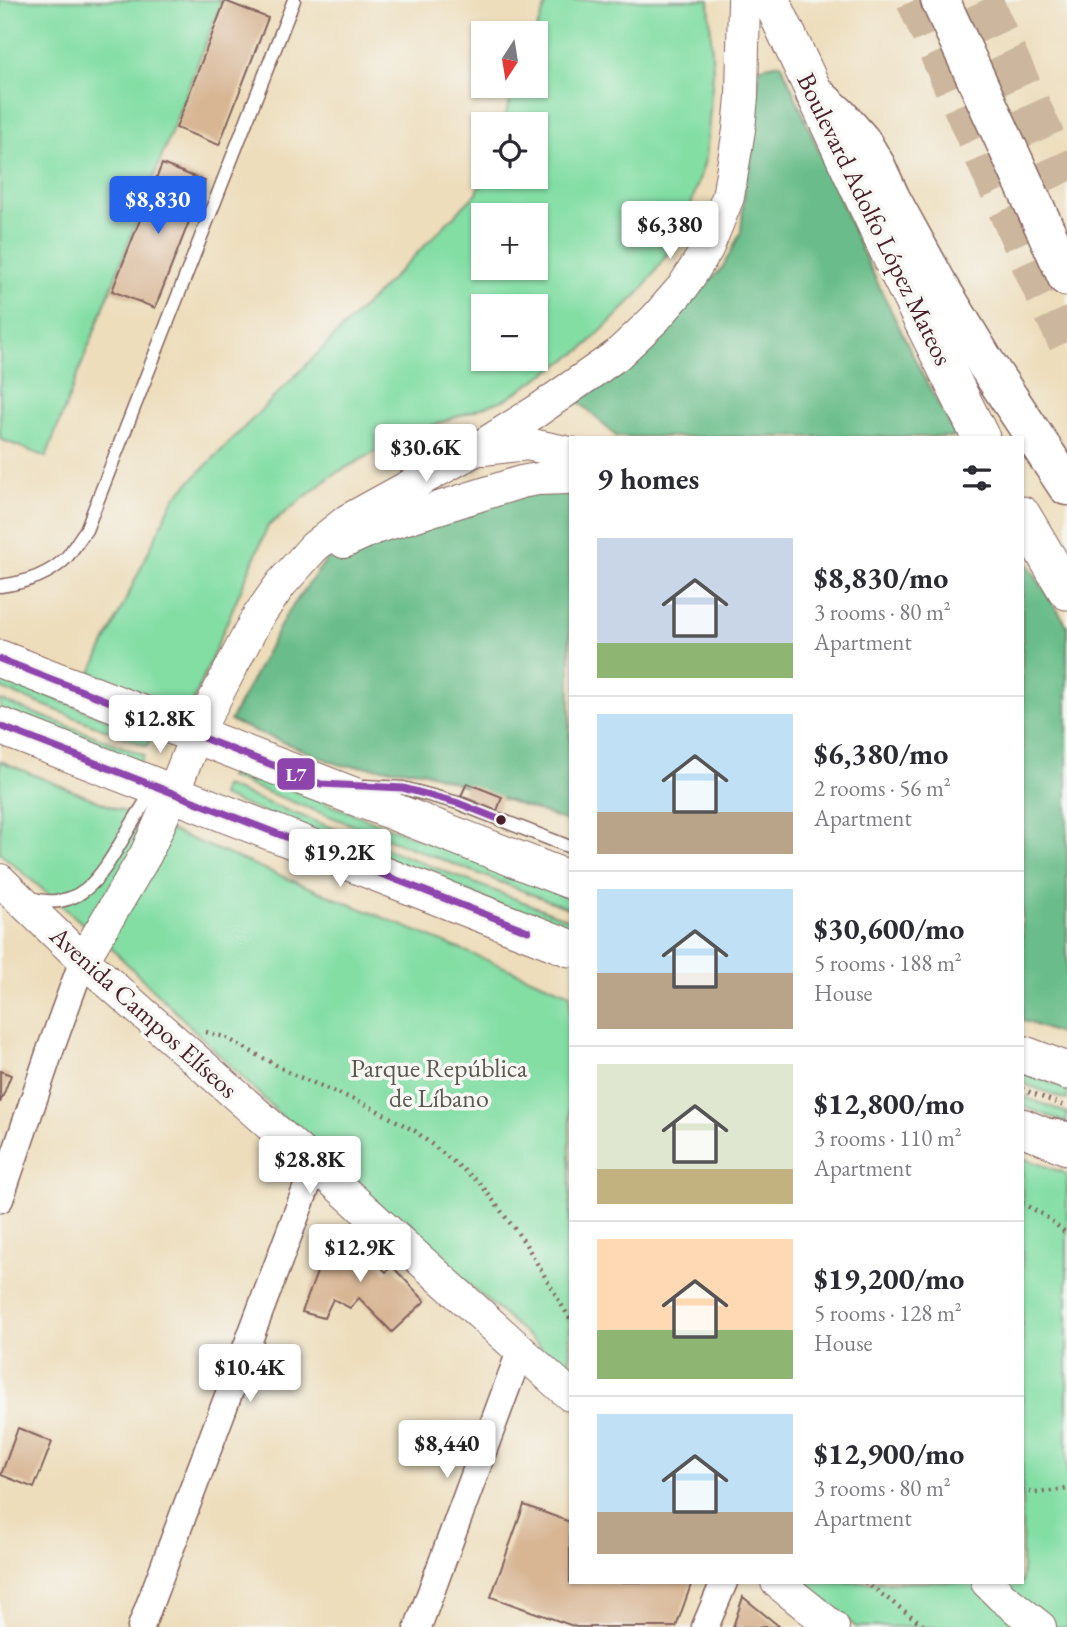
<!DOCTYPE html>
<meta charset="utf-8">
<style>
:root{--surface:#fff;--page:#f7f7f7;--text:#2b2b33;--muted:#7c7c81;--line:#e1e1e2;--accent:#2563eb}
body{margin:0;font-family:"EB Garamond",serif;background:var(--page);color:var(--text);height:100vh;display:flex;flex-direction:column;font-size:26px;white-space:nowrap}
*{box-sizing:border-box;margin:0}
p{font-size:23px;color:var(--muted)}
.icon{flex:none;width:38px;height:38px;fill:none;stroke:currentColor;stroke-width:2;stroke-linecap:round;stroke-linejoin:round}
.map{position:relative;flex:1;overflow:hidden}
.sheet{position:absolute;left:569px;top:436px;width:455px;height:1148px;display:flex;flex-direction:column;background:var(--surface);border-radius:0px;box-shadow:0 2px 5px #0004}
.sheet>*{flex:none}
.needle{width:46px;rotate:192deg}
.fabs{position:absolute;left:471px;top:21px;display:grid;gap:14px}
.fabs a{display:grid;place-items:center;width:77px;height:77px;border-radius:0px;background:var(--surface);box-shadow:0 2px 5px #0004;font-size:35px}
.price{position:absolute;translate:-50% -60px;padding:0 16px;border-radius:7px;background:#fff;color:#222;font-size:23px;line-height:46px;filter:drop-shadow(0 2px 4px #0008)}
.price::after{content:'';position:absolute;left:50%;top:42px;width:21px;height:16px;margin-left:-10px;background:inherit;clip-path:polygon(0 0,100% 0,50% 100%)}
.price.active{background:var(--accent);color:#fff}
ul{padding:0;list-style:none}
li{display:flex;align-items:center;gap:21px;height:175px;padding:0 28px}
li+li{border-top:2px solid var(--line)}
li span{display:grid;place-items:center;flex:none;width:196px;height:140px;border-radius:0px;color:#555}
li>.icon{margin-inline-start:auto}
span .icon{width:84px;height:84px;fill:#fffc;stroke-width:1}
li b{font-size:30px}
h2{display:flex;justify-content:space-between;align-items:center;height:84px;padding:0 28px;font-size:30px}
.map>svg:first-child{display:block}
.green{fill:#83dea4;stroke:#667e68;stroke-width:2;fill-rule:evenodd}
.forest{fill:#6abd8a;stroke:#5a6e5a;stroke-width:2}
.building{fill:#d8b694}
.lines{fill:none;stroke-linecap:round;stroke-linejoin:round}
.motorway-tunnel{stroke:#ccb79e;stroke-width:38;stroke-dasharray:38 19;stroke-linecap:butt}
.service-casing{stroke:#83625d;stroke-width:15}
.minor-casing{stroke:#83625d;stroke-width:29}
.tertiary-casing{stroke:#83625d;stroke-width:34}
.secondary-casing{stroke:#83625d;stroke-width:39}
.motorway-casing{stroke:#83625d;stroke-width:41}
.path{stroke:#83625d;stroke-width:4.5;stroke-dasharray:2 5;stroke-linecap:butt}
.service{stroke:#fff;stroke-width:12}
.minor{stroke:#fff;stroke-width:26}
.tertiary{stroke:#fff;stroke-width:32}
.secondary{stroke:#fff;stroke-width:37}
.motorway{stroke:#fff;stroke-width:38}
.bus-1-casing{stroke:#f6f6f2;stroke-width:12}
.bus-1{stroke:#8e44ad;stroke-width:7}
.bus-dot{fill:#4a1f2b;stroke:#f6f6f2;stroke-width:2.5}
.labels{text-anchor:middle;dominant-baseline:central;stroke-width:7;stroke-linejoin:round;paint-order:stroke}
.street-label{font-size:26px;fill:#4a1f2b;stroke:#f6f6f2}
.park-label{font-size:26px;fill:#5b584f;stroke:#f6f6f2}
.line-badge{stroke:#f6f6f2;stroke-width:2.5}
.badge-label{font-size:19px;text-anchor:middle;font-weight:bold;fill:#fff}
</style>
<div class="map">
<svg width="1067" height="1627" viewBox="0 0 1067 1627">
<rect width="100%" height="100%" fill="#f6f6f2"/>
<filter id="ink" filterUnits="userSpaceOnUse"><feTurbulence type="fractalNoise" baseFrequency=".0143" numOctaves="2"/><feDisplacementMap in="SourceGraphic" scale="14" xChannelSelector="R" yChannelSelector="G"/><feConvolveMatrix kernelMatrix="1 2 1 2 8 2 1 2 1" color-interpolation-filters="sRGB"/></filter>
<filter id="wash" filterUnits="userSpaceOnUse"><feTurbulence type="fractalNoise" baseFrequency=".00686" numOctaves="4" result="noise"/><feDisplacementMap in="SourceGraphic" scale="28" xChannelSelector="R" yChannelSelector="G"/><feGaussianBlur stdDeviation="1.57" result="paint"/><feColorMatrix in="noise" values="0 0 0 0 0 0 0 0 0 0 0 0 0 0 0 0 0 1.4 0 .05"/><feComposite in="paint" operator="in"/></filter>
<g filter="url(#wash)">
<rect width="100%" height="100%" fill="#edddbb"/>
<path class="green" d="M0 0H222L46 457 0 439Z
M548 0H709L713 73 706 157 683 231 643 289 583 349 506 399 409 434 334 474 268 526 189 711 91 673 174 498 477 193 483 176V177H536V124H502L516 86H536L535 33ZM483 215H536V268H483ZM536 306V359H483V306Z
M0 677 151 736 147 746 0 688Z
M0 700 144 755 140 765 0 712Z
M0 761 570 994V1373L316 1150 110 947 0 853Z
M232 767 570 897V909L228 777Z
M224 786 570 920V932L221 796Z
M1022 1072 1067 1089V1100L1022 1083Z
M1022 1096 1067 1113V1123L1022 1106Z
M1022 1158 1062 1172 1067 1175V1627H856L800 1582H1022Z"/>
<path class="forest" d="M781 63 861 249 922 374 957 437H617L577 400 634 364 723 267 741 232 747 164 760 67Z
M570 483V822L422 771 340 765 230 721 286 615 329 556 414 510Z
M1022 555 1067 625V1037L1022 1020Z"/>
<g id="blocks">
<path class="building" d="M225 1 268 18 219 145 176 128Z
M162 164 205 181 155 308 112 291Z
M467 783 502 797 497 811 461 796Z
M0 1071 11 1075 0 1103Z
M333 1230 354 1236V1240L386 1272 392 1266 425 1301 392 1332 359 1298 350 1308 333 1299 324 1318 302 1312Z
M18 1428 52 1442 34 1488 1 1475Z
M524 1505 570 1522V1582H692L676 1627H576L491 1597Z
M743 1597 780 1627H733Z"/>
</g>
</g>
<g filter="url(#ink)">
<use href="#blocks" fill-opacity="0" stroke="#83625d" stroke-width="2"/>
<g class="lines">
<path class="motorway-tunnel" d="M915 0 1042 290 1067 342
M983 0 1067 183"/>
<defs>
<path id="service" d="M0 586C24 583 48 576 66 558 73 550 79 539 86 530L294 0
M363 786 403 788 458 803 570 847
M28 897C85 917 106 866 130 827 137 815 145 803 153 790"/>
<path id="minor" d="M0 1199 51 1048 83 960
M141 1627 315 1165
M418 1627 521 1349
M705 1627 724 1582"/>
<path id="tertiary" d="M483 449 527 444 570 453
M344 542 375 528 521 482 538 479 570 478
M0 880 83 960 315 1165 570 1395
M83 960 146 854 173 793 196 735 257 618 281 584 314 547 348 520 475 450 537 411 617 355 655 319 683 287 707 249 728 197 739 130 742 97 744 0
M777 1582 833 1627
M987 1582 1002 1597 1040 1627"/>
<path id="secondary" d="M771 0 900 276 981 438
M1022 515 1067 591
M0 659 570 880
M0 726 570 948
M1022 1054 1067 1071
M1022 1127 1067 1146"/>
<path id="motorway" d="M940 0 1067 277
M815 94 839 116 861 141 876 166 891 199 936 281 985 362 1067 486
M1050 1138 1067 1141"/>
</defs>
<use href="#service" class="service-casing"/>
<use href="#minor" class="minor-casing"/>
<use href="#tertiary" class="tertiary-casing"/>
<use href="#secondary" class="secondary-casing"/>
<use href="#motorway" class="motorway-casing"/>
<path class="path" d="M206 1032 225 1037 292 1074 367 1105 415 1131 480 1183 525 1243 570 1319
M1022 1089 1067 1107
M1022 1203 1045 1216 1067 1234
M1022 1491 1035 1493 1067 1489
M865 1582 926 1627"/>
<use href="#service" class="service"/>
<use href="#minor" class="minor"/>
<use href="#tertiary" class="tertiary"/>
<use href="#secondary" class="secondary"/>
<use href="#motorway" class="motorway"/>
<defs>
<path id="bus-1" d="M0 659 321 784 403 788 458 803 501 820
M0 726 528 931"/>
</defs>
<use href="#bus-1" class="bus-1-casing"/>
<use href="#bus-1" class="bus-1"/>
</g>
</g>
<circle class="bus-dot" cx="501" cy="820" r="6"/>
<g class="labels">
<g class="street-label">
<text transform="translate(875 219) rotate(64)">Boulevard Adolfo López Mateos</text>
<text transform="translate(144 1012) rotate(42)">Avenida Campos Elíseos</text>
</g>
<g class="park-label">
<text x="439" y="1068">Parque República<tspan x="439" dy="30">de Líbano</tspan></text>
</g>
</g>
<rect class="line-badge" x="276" y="757" width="40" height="34" rx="7" fill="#8e44ad"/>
<g class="badge-label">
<text x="296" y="781">L7</text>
</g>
</svg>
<div class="fabs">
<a><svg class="needle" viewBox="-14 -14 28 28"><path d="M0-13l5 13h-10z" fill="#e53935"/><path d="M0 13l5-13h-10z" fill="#7c7c81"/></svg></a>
<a><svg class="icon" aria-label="locate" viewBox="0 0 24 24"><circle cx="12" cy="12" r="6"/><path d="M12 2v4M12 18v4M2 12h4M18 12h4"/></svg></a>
<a>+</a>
<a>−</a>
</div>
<b class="price active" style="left:158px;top:236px">$8,830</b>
<b class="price" style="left:670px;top:261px">$6,380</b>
<b class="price" style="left:426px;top:484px">$30.6K</b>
<b class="price" style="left:160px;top:755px">$12.8K</b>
<b class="price" style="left:340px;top:889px">$19.2K</b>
<b class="price" style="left:310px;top:1196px">$28.8K</b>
<b class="price" style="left:360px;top:1284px">$12.9K</b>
<b class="price" style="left:250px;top:1404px">$10.4K</b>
<b class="price" style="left:447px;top:1480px">$8,440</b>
<section class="sheet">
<h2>9 homes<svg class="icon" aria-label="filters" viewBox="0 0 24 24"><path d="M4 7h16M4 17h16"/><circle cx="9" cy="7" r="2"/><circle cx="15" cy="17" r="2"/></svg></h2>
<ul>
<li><span style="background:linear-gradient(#c9d6e8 75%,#8fb573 0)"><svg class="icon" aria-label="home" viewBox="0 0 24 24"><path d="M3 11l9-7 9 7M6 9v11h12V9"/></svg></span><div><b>$8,830/mo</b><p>3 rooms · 80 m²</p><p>Apartment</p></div></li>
<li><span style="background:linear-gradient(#bfe0f5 70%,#b9a48a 0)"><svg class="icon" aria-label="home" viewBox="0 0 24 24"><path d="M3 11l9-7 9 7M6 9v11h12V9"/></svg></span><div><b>$6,380/mo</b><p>2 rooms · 56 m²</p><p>Apartment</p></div></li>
<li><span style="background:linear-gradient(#bfe0f5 60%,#b9a48a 0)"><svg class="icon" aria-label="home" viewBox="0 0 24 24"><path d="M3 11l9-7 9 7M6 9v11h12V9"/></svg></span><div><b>$30,600/mo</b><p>5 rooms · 188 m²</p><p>House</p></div></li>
<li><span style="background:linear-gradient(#dfe7d0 75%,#c2b280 0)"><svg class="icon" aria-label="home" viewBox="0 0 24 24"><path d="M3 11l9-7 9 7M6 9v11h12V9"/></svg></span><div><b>$12,800/mo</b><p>3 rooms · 110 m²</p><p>Apartment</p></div></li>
<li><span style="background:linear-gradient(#ffd9b3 65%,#8fb573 0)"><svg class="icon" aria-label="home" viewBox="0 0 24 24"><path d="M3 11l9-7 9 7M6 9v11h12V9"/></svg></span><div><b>$19,200/mo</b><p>5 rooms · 128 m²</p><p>House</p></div></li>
<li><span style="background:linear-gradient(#bfe0f5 70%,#b9a48a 0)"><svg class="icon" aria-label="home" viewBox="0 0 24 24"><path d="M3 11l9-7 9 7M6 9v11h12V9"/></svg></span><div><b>$12,900/mo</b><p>3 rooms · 80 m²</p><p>Apartment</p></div></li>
</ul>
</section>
</div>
